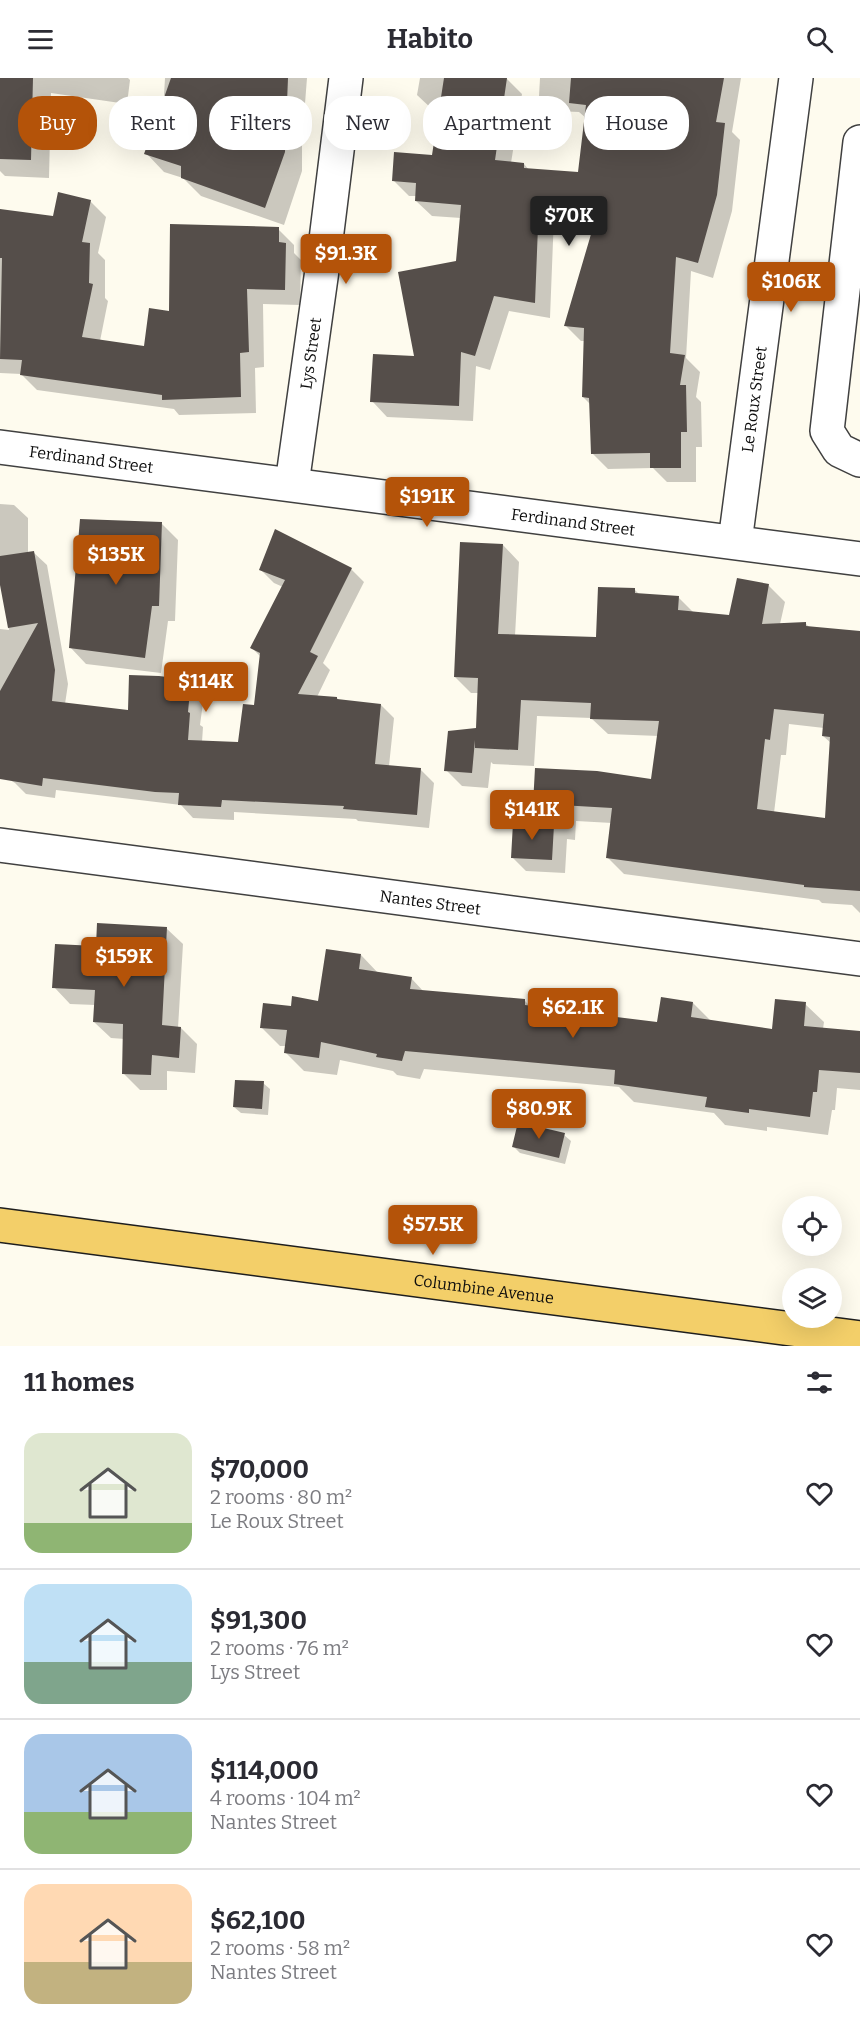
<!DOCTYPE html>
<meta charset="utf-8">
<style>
:root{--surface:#fff;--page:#f7f7f7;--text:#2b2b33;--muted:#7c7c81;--line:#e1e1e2;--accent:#b45309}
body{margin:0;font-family:Bitter,serif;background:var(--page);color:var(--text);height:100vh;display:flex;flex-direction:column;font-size:22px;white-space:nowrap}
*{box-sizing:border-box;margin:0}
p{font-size:20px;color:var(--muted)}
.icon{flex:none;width:33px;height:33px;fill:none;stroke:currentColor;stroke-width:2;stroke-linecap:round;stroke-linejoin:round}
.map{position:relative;height:1268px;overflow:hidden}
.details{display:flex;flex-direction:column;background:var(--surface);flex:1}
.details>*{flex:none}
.guide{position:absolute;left:18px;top:18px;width:825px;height:54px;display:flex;gap:12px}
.controls{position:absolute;left:782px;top:1118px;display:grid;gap:12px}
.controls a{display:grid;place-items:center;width:60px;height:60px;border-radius:50%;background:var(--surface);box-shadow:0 6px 24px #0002;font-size:30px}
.price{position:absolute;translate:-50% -51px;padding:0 14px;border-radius:6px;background:var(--accent);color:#fff;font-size:20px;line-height:39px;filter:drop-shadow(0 2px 3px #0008)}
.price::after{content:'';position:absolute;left:50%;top:36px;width:18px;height:14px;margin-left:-9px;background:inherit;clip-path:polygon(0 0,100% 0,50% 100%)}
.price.on{background:#222;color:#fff}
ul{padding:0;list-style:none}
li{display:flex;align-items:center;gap:18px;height:150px;padding:0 24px}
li+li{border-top:2px solid var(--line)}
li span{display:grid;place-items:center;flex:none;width:168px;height:120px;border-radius:18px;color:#555}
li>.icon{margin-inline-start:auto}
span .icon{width:72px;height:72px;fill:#fffc;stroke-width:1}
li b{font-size:26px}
h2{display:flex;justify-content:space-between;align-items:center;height:72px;padding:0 24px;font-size:26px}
.pill{padding:0 21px;border-radius:24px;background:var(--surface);box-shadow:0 6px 24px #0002;font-size:21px;line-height:54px}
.pill.on{background:var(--accent);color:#fff}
header{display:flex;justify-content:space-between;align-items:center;height:78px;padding:0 24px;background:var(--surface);font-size:27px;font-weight:700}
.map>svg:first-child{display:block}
.shadow{fill:#0003;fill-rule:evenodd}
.building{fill:#554e4a;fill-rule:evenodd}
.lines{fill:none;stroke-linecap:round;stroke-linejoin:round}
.minor-casing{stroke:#404040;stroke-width:36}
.major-casing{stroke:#1e1e1e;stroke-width:36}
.minor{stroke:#fff;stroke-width:33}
.major{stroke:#f3cf69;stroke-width:33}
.labels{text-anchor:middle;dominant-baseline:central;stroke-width:6;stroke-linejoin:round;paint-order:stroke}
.street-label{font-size:16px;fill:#0d0d0d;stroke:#fff}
</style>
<header><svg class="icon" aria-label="menu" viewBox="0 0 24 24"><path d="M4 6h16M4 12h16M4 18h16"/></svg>Habito<svg class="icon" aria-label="search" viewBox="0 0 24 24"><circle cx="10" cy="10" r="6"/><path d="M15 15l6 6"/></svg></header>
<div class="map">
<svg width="860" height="1268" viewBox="0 0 860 1268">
<rect width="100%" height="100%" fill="#fefbee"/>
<path class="shadow" d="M0 0H128L130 2 127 26 51 15 49 100 5 98 0 93Z
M165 0H307L302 64V93L284 147 201 118 183 100 164 94 146 75 166 19 164 17Z
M420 0H506L522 16 511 85 524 86 529 92 580 95 586 40 579 34 555 33 539 18 540 0H741L732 54 740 62 732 133 713 200 691 193 686 280 700 294 696 319 701 324 702 369H696V404H667L653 390 608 391 593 376 591 327 583 319 585 263H581L566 248 597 142 554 138 550 240 509 233 490 292 476 288 473 343 387 339 372 323 416 279 457 184 461 140 432 138 416 123 417 118H409L393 102 434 79 440 33 433 32 417 17Z
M90 123 106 139 98 175 105 182V220L108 223 100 263 145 270 170 235 278 151 294 167V175L301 182 300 227 263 226 264 289 255 290 256 335 179 337 174 331 37 312 21 296 0 295V133L54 140Z
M0 426 14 427 28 440V475L33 474 47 487 68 606 65 626 129 634 191 603 204 617 200 647 203 649 202 664 239 666 255 629 261 579 252 570 283 509 274 505 261 492 351 491 364 504 323 585 330 592 317 619 337 620 340 623 381 627 394 640 389 688 420 691 434 705 429 750 358 743 356 741 234 734V742L193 740 181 727 56 712 55 720 26 716 15 705 0 696V551L9 552 0 499Z
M162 446 178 462 175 543H168L161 595 86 586 70 569Z
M503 467 519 484 515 558 597 560 635 512 640 517 678 519 694 535 730 539 768 507 785 524 780 546 805 545 809 549 860 554V835L852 827 822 825 819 822 624 796 607 779 612 745 576 743 575 762 567 761 565 795 526 793 512 779 537 747 534 744 536 691 653 703 659 658 608 656 591 640 537 638 534 688 493 686 491 684 488 710 462 708 446 692 477 651 479 615H471L455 599ZM789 646 824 650 823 658 831 665 826 742 774 735 781 677H786Z
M166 850 183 866 178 950H181L197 966 195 995 167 993V1012H140L124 996 125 961 111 960 94 944 95 927 70 926 54 909 97 870Z
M361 877 379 896 411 900 424 914 525 923 531 929 548 931 553 936 659 946 693 925 711 943 774 953 805 926 824 944 823 951 860 954V1012L837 1010 835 1032H832L828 1057 767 1049V1053L725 1047 714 1035 634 1024 619 1009 424 991 420 1001 397 997 393 993 340 982 337 997 304 993 285 974 286 968H280L261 949 292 929 320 924Z
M263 1005 270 1011 268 1037 241 1035 234 1029Z
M564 1057 571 1063 565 1086 520 1075 514 1069Z"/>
<path class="building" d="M0 0H33L31 82 0 81Z
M171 0H288L285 74 265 130 181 100V88L144 76Z
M444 0H507L495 82 524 85V90L578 94 586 27 569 25 571 0H724L716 44 725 45 717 117 698 185 676 179 670 275 685 277 680 307H686L687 354H681V390H650V375L591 376 589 320 582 319 584 250 564 248 599 129 539 123 535 225 494 218 475 278 461 274 459 328 370 324 373 276 414 278 398 194 456 183 461 127 415 123 416 105 392 103 394 74 432 77Z
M58 114 91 122 82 164 90 165 89 205 93 206 82 259 144 268 149 230 169 233 170 146 279 149V164L286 165 285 212 247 211 249 274 240 275 241 319 162 322V317L20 297 22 282 0 281 2 180H0V131L53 138Z
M80 441 162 444 159 528H152L145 580 69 570Z
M275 451 352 490 310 574 318 578 298 616 337 619V621L381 626 375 686 421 690 417 737 343 731 344 728 222 722 221 729 178 727 179 715 155 714 43 700 42 708 0 701V613L38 545 8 550 0 507V478L34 473 55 592 52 623 128 632 129 597 159 598 191 602 188 634 190 635 188 662 238 664 243 626 254 627 260 575 250 570 285 502 259 492Z
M460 464 503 466 498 556 596 559 598 509 635 510V515L679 518 678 532 729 537 737 500 769 506 762 546 806 544V548L860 553V813L804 809V807L606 780 612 730 560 727 559 746 532 745 535 690 597 693 651 701 659 643 590 641 591 625 521 622 518 672 475 670V662L472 695 444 693 448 653 476 650 478 600 454 599ZM774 631 824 636 822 658 830 659 825 740 757 731 765 661 770 662Z
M513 745 554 747 552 782 511 780Z
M97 845 167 849 162 947 181 949 179 980 152 977 151 997 122 996 123 946 93 944 95 912 52 910 55 866 96 868Z
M326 871 361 876 359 891 412 899 410 911 525 921V927L549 930V934L584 937V935L657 944 661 919 693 924 691 939 772 951 775 921 806 924 804 948 860 953V995L819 992 817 1014H813L810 1039 749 1031V1035L705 1029 707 1019 614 1006 615 992 405 973 402 983 376 979 377 976 321 964 319 980 284 975 287 952 260 950 263 925 291 928 292 918 318 923Z
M235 1002 264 1003 262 1031 233 1029Z
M518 1044 565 1055 559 1080 512 1069Z"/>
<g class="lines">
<defs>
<g id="minor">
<path d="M860 64 827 353 839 372 860 382"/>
<path id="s1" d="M0 369 860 481"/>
<path id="s2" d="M292 406 324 178 346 0"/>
<path id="s3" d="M735 464 796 0"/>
<path id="s4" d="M0 767 860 881"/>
</g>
<g id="major">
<path id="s5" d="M0 1147 860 1260"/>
</g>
</defs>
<use href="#minor" class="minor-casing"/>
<use href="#major" class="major-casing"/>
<use href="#minor" class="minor"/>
<use href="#major" class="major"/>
</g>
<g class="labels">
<g class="street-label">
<text stroke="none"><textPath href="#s2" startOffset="132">Lys Street</textPath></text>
<text stroke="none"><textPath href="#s3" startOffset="144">Le Roux Street</textPath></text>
<text stroke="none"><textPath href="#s1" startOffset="92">Ferdinand Street</textPath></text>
<text stroke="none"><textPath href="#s1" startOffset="578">Ferdinand Street</textPath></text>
<text stroke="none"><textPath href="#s4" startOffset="434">Nantes Street</textPath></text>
<text stroke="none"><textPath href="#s5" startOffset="488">Columbine Avenue</textPath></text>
</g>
</g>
</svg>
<div class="controls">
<a><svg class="icon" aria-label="locate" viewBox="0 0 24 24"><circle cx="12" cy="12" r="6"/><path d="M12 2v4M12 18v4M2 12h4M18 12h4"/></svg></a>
<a><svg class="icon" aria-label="layers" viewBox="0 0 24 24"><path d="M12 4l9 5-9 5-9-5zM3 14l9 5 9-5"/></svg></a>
</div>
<b class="price on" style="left:569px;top:169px">$70K</b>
<b class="price" style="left:346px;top:207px">$91.3K</b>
<b class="price" style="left:791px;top:235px">$106K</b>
<b class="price" style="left:427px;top:450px">$191K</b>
<b class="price" style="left:116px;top:508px">$135K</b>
<b class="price" style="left:206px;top:635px">$114K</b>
<b class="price" style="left:532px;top:763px">$141K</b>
<b class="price" style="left:124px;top:910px">$159K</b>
<b class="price" style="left:573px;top:961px">$62.1K</b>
<b class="price" style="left:539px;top:1062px">$80.9K</b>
<b class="price" style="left:433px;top:1178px">$57.5K</b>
<div class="guide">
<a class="pill on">Buy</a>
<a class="pill">Rent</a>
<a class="pill">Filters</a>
<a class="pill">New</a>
<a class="pill">Apartment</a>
<a class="pill">House</a>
</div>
</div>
<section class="details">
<h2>11 homes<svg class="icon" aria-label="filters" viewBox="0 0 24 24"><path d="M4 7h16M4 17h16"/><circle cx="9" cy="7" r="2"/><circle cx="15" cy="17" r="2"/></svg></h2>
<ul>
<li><span style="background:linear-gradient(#dfe7d0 75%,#8fb573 0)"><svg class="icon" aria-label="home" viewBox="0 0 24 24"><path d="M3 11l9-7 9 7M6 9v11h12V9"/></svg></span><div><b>$70,000</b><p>2 rooms · 80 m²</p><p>Le Roux Street</p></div><svg class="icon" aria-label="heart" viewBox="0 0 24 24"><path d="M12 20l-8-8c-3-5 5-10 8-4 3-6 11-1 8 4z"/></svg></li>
<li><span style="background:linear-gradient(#bfe0f5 65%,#7fa58c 0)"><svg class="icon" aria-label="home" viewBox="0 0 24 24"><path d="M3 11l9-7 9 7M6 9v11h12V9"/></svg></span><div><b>$91,300</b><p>2 rooms · 76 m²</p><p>Lys Street</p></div><svg class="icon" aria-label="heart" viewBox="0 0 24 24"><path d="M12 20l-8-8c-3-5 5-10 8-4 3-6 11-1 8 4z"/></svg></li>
<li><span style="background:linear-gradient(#a9c7e8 65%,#8fb573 0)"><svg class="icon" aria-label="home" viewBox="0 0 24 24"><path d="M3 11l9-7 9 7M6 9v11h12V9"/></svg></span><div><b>$114,000</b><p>4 rooms · 104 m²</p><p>Nantes Street</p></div><svg class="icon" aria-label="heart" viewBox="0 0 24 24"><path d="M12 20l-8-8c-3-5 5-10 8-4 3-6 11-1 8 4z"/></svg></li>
<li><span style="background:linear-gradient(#ffd9b3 65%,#c2b280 0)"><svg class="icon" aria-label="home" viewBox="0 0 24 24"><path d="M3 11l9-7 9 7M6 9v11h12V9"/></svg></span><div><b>$62,100</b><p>2 rooms · 58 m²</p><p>Nantes Street</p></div><svg class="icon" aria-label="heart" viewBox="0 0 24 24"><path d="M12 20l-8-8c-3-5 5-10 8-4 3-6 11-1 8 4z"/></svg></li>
</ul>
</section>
